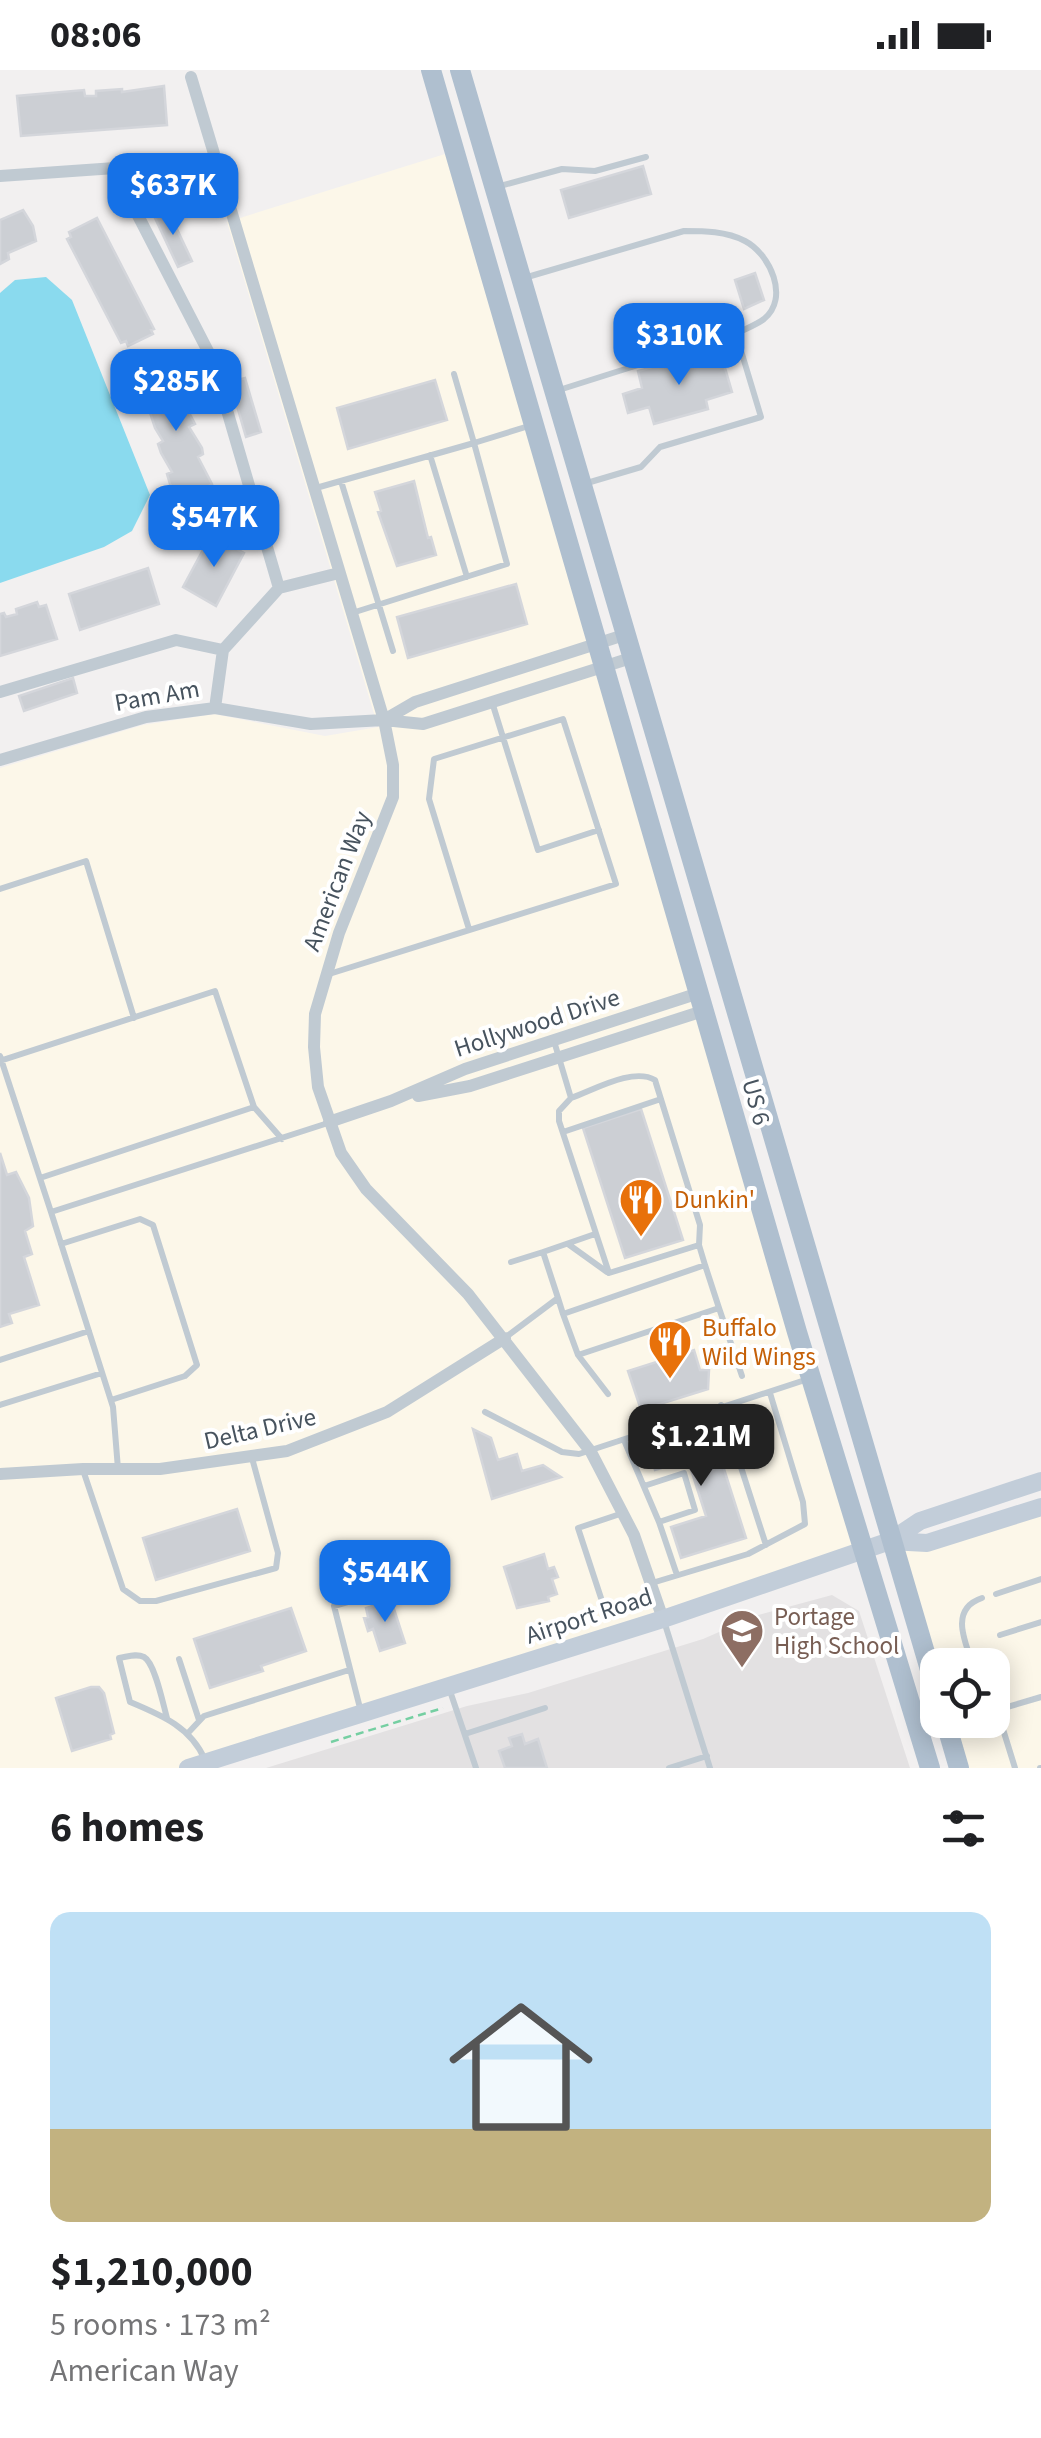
<!DOCTYPE html>
<meta charset="utf-8">
<style>
:root{--surface:#fff;--page:#f2f2f2;--text:#202124;--muted:#757577;--line:#e0e0e0;--accent:#1571e7}
body{margin:0;font-family:"Source Sans 3",sans-serif;background:var(--page);color:var(--text);height:100vh;display:flex;flex-direction:column;font-size:38px;white-space:nowrap}
*{box-sizing:border-box;margin:0}
p{font-size:32px;color:var(--muted)}
.icon{flex:none;width:55px;height:55px;fill:none;stroke:currentColor;stroke-width:2;stroke-linecap:round;stroke-linejoin:round}
.map{position:relative;height:1698px;overflow:hidden}
.panel{display:flex;flex-direction:column;background:var(--surface);flex:1}
.panel>*{flex:none}
.controls{position:absolute;left:920px;top:1578px;display:grid;gap:20px}
.controls a{display:grid;place-items:center;width:90px;height:90px;border-radius:20px;background:var(--surface);box-shadow:0 5px 25px #0003;font-size:50px}
.price{position:absolute;translate:-50% -85px;padding:0 22px;border-radius:20px;background:var(--accent);color:#fff;font-size:32px;line-height:65px;filter:drop-shadow(0 2px 5px #0008)}
.price::after{content:'';position:absolute;left:50%;top:60px;width:30px;height:22px;margin-left:-15px;background:inherit;clip-path:polygon(0 0,100% 0,50% 100%)}
.price.active{background:#222;color:#fff}
ul{padding:0;list-style:none}
li{display:grid;align-content:center;gap:20px;height:530px;padding:0 50px}
li+li{border-top:2px solid var(--line)}
li span{display:grid;place-items:center;height:310px;border-radius:20px;color:#555}
li>.icon{margin-inline-start:auto}
span .icon{width:180px;height:180px;fill:#fffc;stroke-width:1}
li b{font-size:42px}
h2{display:flex;justify-content:space-between;align-items:center;height:120px;padding:0 50px;font-size:42px}
.status{display:flex;justify-content:space-between;align-items:center;height:70px;padding:0 50px;background:var(--surface);direction:ltr}
.status svg{height:28px;fill:currentColor}
.map>svg:first-child{display:block}
.commercial{fill:#fcf7e9}
.education{fill:#e3e1e2}
.water{fill:#8adaee}
.building{fill:#cccfd4;stroke:#d4d6db;stroke-width:2.5}
.lines{fill:none;stroke-linecap:round;stroke-linejoin:round}
.path{stroke:#75cfa2;stroke-width:2.5;stroke-dasharray:8 5;stroke-linecap:butt}
.lane{stroke:#c0cad2;stroke-width:6}
.street{stroke:#c0cad2;stroke-width:12}
.secondary{stroke:#c2cdd9;stroke-width:18}
.primary{stroke:#afbfcf;stroke-width:20}
.labels{text-anchor:middle;dominant-baseline:central;stroke-width:8;stroke-linejoin:round;paint-order:stroke}
.street-label{font-size:25px;fill:#47535e;stroke:#fff}
.food-label{font-size:25px;fill:#c56008;stroke:#fff;text-anchor:start}
.education-label{font-size:25px;fill:#785e54;stroke:#fff;text-anchor:start}
</style>
<div class="status"><b>08:06</b><svg viewBox="0 0 49 12"><path d="M0 12V9h3v3zM5 12V6h3v6zM10 12V3h3v9zM15 12V0h3v12zM26 1h20v11H26zM47 4h2v5h-2z"/></svg></div>
<div class="map">
<svg width="1041" height="1698" viewBox="0 0 1041 1698">
<rect width="100%" height="100%" fill="#f2f0f0"/>
<path class="commercial" d="M445 84 853 1477 181 1698H0V698L143 655 214 644 325 666 378 657 227 152Z
M1041 1432V1698H969L954 1650H992V1595H938L901 1477Z"/>
<path class="education" d="M832 1525 859 1541 910 1698H266L467 1636 528 1623 703 1569 758 1545Z"/>
<path class="water" d="M46 207 72 230 150 425 132 461 104 477 0 513V223L15 210Z"/>
<path class="building" d="M164 16 167 55 21 66 17 26 84 20 85 26H96V21L122 19V22Z
M643 96 651 124 569 148 561 120Z
M23 140 33 156 36 171 8 183 9 189 0 194V150Z
M168 140 192 191 178 197 154 146Z
M97 148 154 259 151 260 153 264 128 276 126 271 121 273 67 169 71 167 69 162Z
M755 203 764 230 744 239 735 210Z
M721 284 732 322 706 330 708 339 654 354 649 337 628 343 623 324 642 318 638 301 694 285 696 291Z
M171 297 176 305 181 303 187 323 181 327 195 354 189 357 202 378 203 384 198 387 212 414 207 417 209 425 200 428 198 424 179 430 170 414 167 404 172 402 161 383 158 374 163 371 155 358 140 312Z
M245 308 261 362 246 367 230 312Z
M435 310 447 350 348 379 337 338Z
M414 411 428 468 431 467 436 485 397 496 378 442 381 441 375 422Z
M211 465 244 483 216 536 183 517Z
M148 498 159 534 80 560 69 524Z
M516 514 527 554 408 588 397 547Z
M37 532 39 537 46 535 57 569 0 586V544L4 543 6 547 17 544 16 539Z
M73 608 77 623 24 641 19 626Z
M641 1039 683 1170 625 1188 583 1058Z
M0 1083 7 1105 16 1102 29 1128 33 1156 25 1161 32 1184 24 1187 39 1235 9 1244 12 1253 0 1257Z
M694 1280 700 1300H709L708 1319 641 1340 628 1301Z
M709 1352 746 1468 681 1488 671 1457 706 1446 688 1390 655 1400 647 1372Z
M473 1359 491 1368 498 1390 517 1384 522 1401 543 1395 561 1407 492 1429Z
M237 1439 250 1481 156 1510 143 1468Z
M544 1484 548 1499 554 1497 558 1507 552 1509 557 1524 548 1527 549 1531 517 1538 504 1497Z
M391 1530 405 1573 380 1581 373 1559 368 1561 364 1548 368 1547 366 1538Z
M291 1538 306 1581 261 1596 263 1601 210 1618 194 1569Z
M91 1617H99L104 1623 114 1663 110 1665 111 1669 72 1681 56 1628Z
M522 1664 525 1674 538 1669 547 1698H505L499 1681 512 1676 509 1668Z"/>
<g class="lines">
<path class="path" d="M331 1672 443 1638"/>
<path class="lane" d="M500 116 562 99 595 101 646 87
M524 208 684 161C704 161 726 161 745 171 770 184 790 228 764 249 756 255 745 259 736 264
M454 304 474 373 532 355
M559 320 736 264 761 347 660 377 641 397 587 413
M430 385 467 507
M341 411 393 581
M316 418 474 373 507 494 352 543
M492 632 538 780 599 760
M0 819 86 791 134 948
M326 905 616 814 563 649 434 689 429 729 469 859
M554 971 571 1028C594 1020 633 997 655 1010L700 1155 699 1175 705 1195
M0 986 51 1142 328 1053
M0 991 215 921 254 1037 40 1108
M571 1028 559 1041V1051L609 1203
M254 1037 282 1069
M563 1062 661 1029
M51 1142 113 1337 118 1399
M61 1174 140 1149 153 1155 197 1295 185 1306 111 1330
M568 1174 607 1202
M511 1192 543 1182
M609 1203 699 1175
M558 1228 563 1244 705 1195 719 1238 578 1285 563 1244
M719 1238 742 1306
M506 1267 558 1228 543 1182 595 1164
M578 1285 608 1324
M0 1290 89 1261
M0 1335 102 1303
M721 1335 766 1475
M485 1342 562 1382 579 1384 805 1310
M624 1370 659 1452 677 1505
M83 1400 123 1519 140 1531H156L276 1498 278 1483 252 1388
M644 1416 684 1403 695 1440 659 1452
M652 1513 748 1484 805 1454 803 1432 770 1323
M996 1524 1041 1509
M601 1528 578 1458 623 1443
M664 1551 710 1698
M1000 1565 1041 1552
M179 1589 199 1650
M973 1595C965 1572 949 1539 982 1528
M992 1614 1004 1610
M449 1618 476 1698
M992 1625 997 1640
M361 1642 334 1536 378 1523
M167 1648C163 1634 155 1593 144 1587 136 1583 127 1587 119 1588L130 1632C161 1645 191 1657 205 1690
M188 1663 204 1646 349 1600
M465 1664 545 1638
M669 1698 707 1686
M1015 1698 997 1640 1041 1627
M1040 1698H1041"/>
<path class="street" d="M191 7 384 650 393 695V727L339 863 315 944 314 977 318 1017 341 1083 366 1119 468 1224 591 1382 634 1465 663 1549
M126 98 131 132 212 289 279 518
M0 106 216 91
M0 622 176 570 223 580
M215 638 223 580 279 518 339 503
M384 650 415 632 624 565
M0 690 146 647 215 638 311 654 384 650 423 654 631 588
M418 1026 470 1016 703 941
M329 1052 391 1031 465 999 699 923
M0 1404 83 1399H160L287 1381 387 1342 505 1268"/>
<path class="secondary" d="M890 1471 927 1473 1041 1437
M188 1698 663 1549 890 1471 920 1451 1041 1411"/>
<path class="primary" d="M431 0 797 1262 930 1698
M460 0 938 1627
M945 1650 959 1698"/>
</g>
<defs>
<symbol id="restaurant-pin" viewBox="-11 -11 22 30"><path d="M0 17L-7.5 6A9.5 9.5 0 1 1 7.5 6Z" fill="#e8710a" stroke="#fff"/><path d="M-5-6h1v4h1v-4h1v4h1v-4h1v5L-1.5 .5V6h-2V.5L-5-1ZM5-6V6H3V1.5H1.5Q1.5-4 5-6Z" fill="#fff"/></symbol>
<symbol id="school-pin" viewBox="-11 -11 22 30"><path d="M0 17L-7.5 6A9.5 9.5 0 1 1 7.5 6Z" fill="#8d6e63" stroke="#fff"/><path d="M0-5L7-2L0 1L-7-2ZM-4 1L0 2.5L4 1V4Q0 6-4 4Z" fill="#fff"/></symbol>
</defs>
<g fill-rule="evenodd">
<use href="#restaurant-pin" x="616" y="1105" width="50" height="68"/>
<use href="#restaurant-pin" x="645" y="1247" width="50" height="68"/>
<use href="#school-pin" x="717" y="1536" width="50" height="68"/>
</g>
<g class="labels">
<g class="street-label">
<text transform="translate(157 626) rotate(-10)">Pam Am</text>
<text transform="translate(337 811) rotate(-69)">American Way</text>
<text transform="translate(537 953) rotate(-18)">Hollywood Drive</text>
<text transform="translate(756 1032) rotate(74)">US 6</text>
<text transform="translate(260 1359) rotate(-13)">Delta Drive</text>
<text transform="translate(589 1546) rotate(-18)">Airport Road</text>
</g>
<g class="food-label">
<text x="674" y="1130">Dunkin'</text>
<text x="702" y="1258">Buffalo<tspan x="702" dy="29">Wild Wings</tspan></text>
</g>
<g class="education-label">
<text x="774" y="1547">Portage<tspan x="774" dy="29">High School</tspan></text>
</g>
</g>
</svg>
<div class="controls">
<a><svg class="icon" aria-label="locate" viewBox="0 0 24 24"><circle cx="12" cy="12" r="6"/><path d="M12 2v4M12 18v4M2 12h4M18 12h4"/></svg></a>
</div>
<b class="price" style="left:173px;top:168px">$637K</b>
<b class="price" style="left:679px;top:318px">$310K</b>
<b class="price" style="left:176px;top:364px">$285K</b>
<b class="price" style="left:214px;top:500px">$547K</b>
<b class="price active" style="left:701px;top:1419px">$1.21M</b>
<b class="price" style="left:385px;top:1555px">$544K</b>
</div>
<section class="panel">
<h2>6 homes<svg class="icon" aria-label="filters" viewBox="0 0 24 24"><path d="M4 7h16M4 17h16"/><circle cx="9" cy="7" r="2"/><circle cx="15" cy="17" r="2"/></svg></h2>
<ul>
<li><span style="background:linear-gradient(#bfe0f5 70%,#c2b280 0)"><svg class="icon" aria-label="home" viewBox="0 0 24 24"><path d="M3 11l9-7 9 7M6 9v11h12V9"/></svg></span><div><b>$1,210,000</b><p>5 rooms · 173 m²</p><p>American Way</p></div></li>
</ul>
</section>
